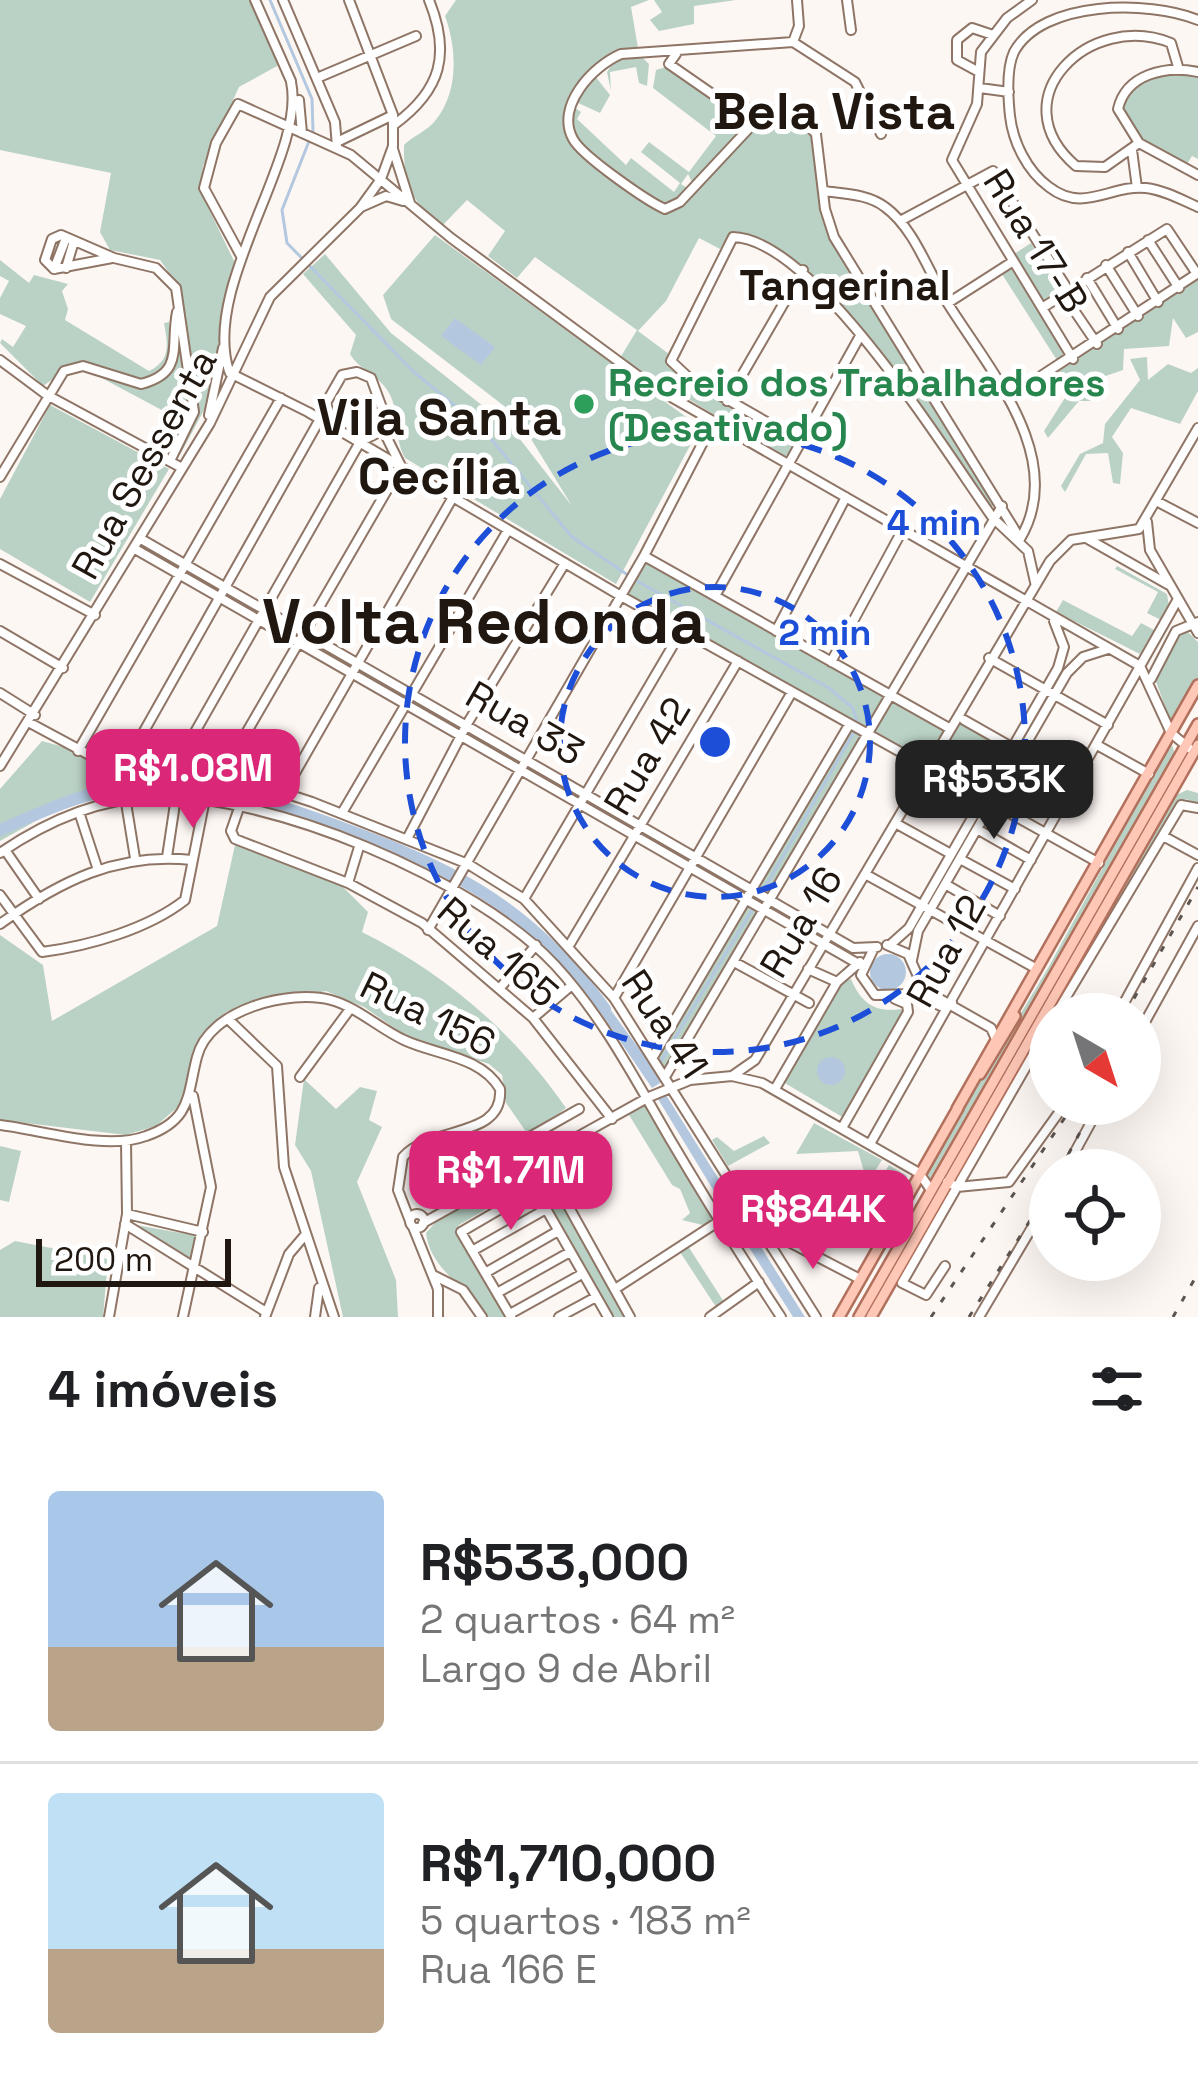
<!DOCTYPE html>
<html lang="pt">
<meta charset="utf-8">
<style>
:root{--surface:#fff;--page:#f2f2f2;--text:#202124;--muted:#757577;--line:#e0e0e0;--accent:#db2777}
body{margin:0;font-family:"Space Grotesk",sans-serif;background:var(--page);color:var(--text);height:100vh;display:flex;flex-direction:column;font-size:45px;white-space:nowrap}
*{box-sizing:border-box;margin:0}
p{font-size:39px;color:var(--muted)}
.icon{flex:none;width:66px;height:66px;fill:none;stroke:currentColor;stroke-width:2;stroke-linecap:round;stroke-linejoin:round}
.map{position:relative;height:1317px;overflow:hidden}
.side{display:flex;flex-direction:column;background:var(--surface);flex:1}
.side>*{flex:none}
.needle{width:78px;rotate:141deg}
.tools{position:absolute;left:1029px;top:993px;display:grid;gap:24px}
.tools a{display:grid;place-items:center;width:132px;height:132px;border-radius:50%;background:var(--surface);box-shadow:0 12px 48px #0002;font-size:60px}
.scale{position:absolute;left:36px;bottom:30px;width:195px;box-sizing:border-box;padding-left:12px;border:6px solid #211711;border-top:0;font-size:33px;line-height:42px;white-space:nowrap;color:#211711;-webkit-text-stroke:9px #fff;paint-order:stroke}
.price{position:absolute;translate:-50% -102px;padding:0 27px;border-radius:24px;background:var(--accent);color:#fff;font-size:39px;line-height:78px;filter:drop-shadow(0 3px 6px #0008)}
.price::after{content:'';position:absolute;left:50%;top:72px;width:36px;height:27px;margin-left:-18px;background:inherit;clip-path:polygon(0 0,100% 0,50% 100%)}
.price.active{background:#222;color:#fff}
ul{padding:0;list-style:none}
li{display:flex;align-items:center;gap:36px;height:300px;padding:0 48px}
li+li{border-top:3px solid var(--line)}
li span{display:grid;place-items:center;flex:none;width:336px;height:240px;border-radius:12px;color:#555}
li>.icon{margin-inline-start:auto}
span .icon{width:144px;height:144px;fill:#fffc;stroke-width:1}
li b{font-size:51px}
h2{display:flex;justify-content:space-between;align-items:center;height:144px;padding:0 48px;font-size:51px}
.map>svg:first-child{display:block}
.green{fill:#bad2c5}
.water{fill:#b3c8df}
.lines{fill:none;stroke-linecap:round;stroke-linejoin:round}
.stream{stroke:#b3c8df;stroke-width:3}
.river{stroke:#b3c8df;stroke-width:12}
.minor-casing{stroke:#8f7565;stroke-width:12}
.major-casing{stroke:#b1715d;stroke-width:14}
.minor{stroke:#fff;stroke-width:8}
.major{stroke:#fec7b6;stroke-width:9}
.rail{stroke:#5d544f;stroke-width:3;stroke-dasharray:6 12;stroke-linecap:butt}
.ring{fill:none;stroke:#1d4ed8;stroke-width:6;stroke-dasharray:21 15}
.leisure-dot{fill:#2e9e5b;stroke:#fff;stroke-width:4.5}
.labels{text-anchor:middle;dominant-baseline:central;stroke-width:10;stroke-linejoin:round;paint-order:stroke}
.street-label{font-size:39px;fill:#211711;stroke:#fff}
.leisure-label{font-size:39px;font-weight:bold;fill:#27864d;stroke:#fff;text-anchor:start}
.neighbourhood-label{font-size:42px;font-weight:bold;fill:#211711;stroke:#fff}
.district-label{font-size:51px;font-weight:bold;fill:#211711;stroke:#fff}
.town-label{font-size:63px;font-weight:bold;fill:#211711;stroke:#fff}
.centre{fill:#1d4ed8;stroke:#fff;stroke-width:6}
.ring-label{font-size:36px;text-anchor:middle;font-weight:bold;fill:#1d4ed8;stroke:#fff;stroke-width:10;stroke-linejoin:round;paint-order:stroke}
</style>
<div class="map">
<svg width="1198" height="1317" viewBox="0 0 1198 1317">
<rect width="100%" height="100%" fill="#fdf7f4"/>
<path class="green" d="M0 0H249L279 65 239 87 203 166 201 193 236 265 204 410 180 455 197 411 180 288 160 260 110 250 100 232 111 173 0 150Z
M456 0H649L631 7 639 54 649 64 647 86 639 83 636 67 610 72 611 91 607 72 618 55 612 57C600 70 583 84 574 99 544 148 626 191 661 212L678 207 764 121 780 114 800 118 815 142 828 234 995 505 989 507C950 454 798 216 729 236L720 249 699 238 666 301 638 331 669 354 676 373 791 439 794 447 785 457 620 358 637 330 535 257 517 278 488 256 505 231 467 200 441 227C412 202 403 184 404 145 413 136 427 131 435 121 459 92 457 49 445 16Z
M654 0H736L694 6V24L659 31 650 20 662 12Z
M669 66 749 114 752 121 694 186 688 174 681 184 690 190 663 208 591 155 572 134V106L581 112 577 119 626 165 631 158 674 192 680 183 641 152 649 142 689 172 716 136 653 88 656 70Z
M1175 73 1198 75V159L1192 156 1187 164 1136 137 1121 106 1133 85Z
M595 76 610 95 600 113 574 101Z
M435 235 700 427 616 584 405 458C393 437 401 415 389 393 378 374 360 371 350 354L356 335 303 274 325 254 391 333 512 429 572 506 517 416 391 319 383 295Z
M1031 243 1061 291 1041 304 1011 256Z
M0 260 29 283 34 275 68 284 62 291 68 309 65 320 149 371C171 360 168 345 164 323L169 322 173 352 168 366 140 380 76 363 43 386 0 343 2 339 13 347 26 326 0 314V298L9 281 0 276Z
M1009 265 1070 359 1060 365 1000 271Z
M1198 279V332L1186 338 1173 318 1169 346 1124 349 1123 370 1097 379 1100 401H1079L1048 438 1044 431 1068 393 1047 379Z
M178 316 191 410 188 424 96 375 138 388C183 379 177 352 178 316Z
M1147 357 1148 380 1168 364 1191 373 1198 368V391L1180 424 1131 408 1112 437 1123 453 1120 484 1113 483 1108 453 1086 454 1065 492 1061 486 1080 454 1103 443 1105 424 1140 380 1130 359Z
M50 405 169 469 90 602 0 549V499Z
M644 556 948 728 956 716 1012 748 984 798 867 735 771 901 752 890 848 725 621 596Z
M1117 566 1167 594 1169 606 1161 620 1147 613 1158 592 1115 569Z
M1063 600 1132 636 1141 623 1154 630 1140 654 1056 612Z
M1186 630 1198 642V679L1172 725 1155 679 1177 634Z
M42 741 78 751 115 775V793L50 813 0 841V789Z
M1171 742 1175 754 929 1181 924 1175 1048 968Z
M1186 750 1190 752 867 1317H862Z
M1187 790 1198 793V804L1186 799 1178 803 1103 924 1174 796Z
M235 845 341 885 368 912 362 932C445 974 513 1031 566 1108L529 1136 506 1103 502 1075 489 1064 409 1038 364 1007 326 991 226 1012 195 1050 180 1105 156 1126 126 1135 0 1120V935L43 965 52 1021 217 926Z
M748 897 766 908 665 1077 653 1057Z
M851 979C861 1003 875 1013 901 1009L904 1015 844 1118 783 1082 840 982Z
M304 1079 336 1109 360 1087 377 1091 369 1120 382 1127 357 1182 396 1280 398 1317H343L311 1171 295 1145Z
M646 1098 720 1221 711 1227 682 1220 690 1213 680 1189 672 1185 626 1110Z
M814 1123 882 1160 875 1171 865 1175 858 1151 796 1154Z
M764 1136 770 1143 728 1166 712 1140 717 1137 734 1151Z
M0 1146 21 1151 9 1202 0 1200Z
M889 1165 907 1176 877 1230 859 1221 867 1207 866 1184 879 1182Z
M539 1166 625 1317H614L541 1190 525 1180 526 1173Z
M806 1170 818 1189 806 1213 770 1200 774 1193 797 1192 794 1171Z
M514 1180 515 1192 459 1225 457 1232 506 1317H487C466 1286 430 1269 426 1233L442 1215Z
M136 1225 198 1236 191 1260Z
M15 1241 108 1259 103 1317H0V1250Z
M688 1246 724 1302 716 1307 680 1252Z"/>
<path class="water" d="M455 318 495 347 481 365 441 336Z
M870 972a18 18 0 1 1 36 0a18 18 0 1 1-36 0Z
M599 994 659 1076 660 1083 652 1088 592 1000Z
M817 1071a14 14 0 1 1 28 0a14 14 0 1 1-28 0Z
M666 1095 735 1205 726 1211 658 1099Z
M740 1214 805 1317H793L732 1220Z"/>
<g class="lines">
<path class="stream" d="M270 0 312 99 313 131 282 210 287 243 415 373 482 428 572 537 635 580 829 688 853 708 858 725 763 891
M658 1066 755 905"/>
<path class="river" d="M0 830C48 809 96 786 149 785 208 783 265 800 320 820 444 864 525 900 605 1009"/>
<defs>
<path id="minor" d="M255 0 291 81
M283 0 335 122 337 147
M847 0 851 30
M1032 0 1007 18 981 52 977 104 952 160 1073 359
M1198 20C1149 0 1042 0 1014 52 1006 69 1008 97 1010 116 1013 142 1027 171 1049 187 1084 214 1111 184 1146 188 1164 190 1182 200 1198 207
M793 42 799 26 797 0
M676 54 669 64 731 107 797 112 816 134 825 209 834 237 1016 532
M979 72 957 60V40L972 28 993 35
M1198 72C1166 65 1126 74 1118 109L1139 143 1198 175
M317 78 416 36
M980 88 1009 92
M299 100 302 133
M772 113 753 124 680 202 665 209C647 201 582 156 573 139 555 106 593 66 621 54L793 42 855 82 881 134
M395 124C441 90 451 54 429 0
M339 141 393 115
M1139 143 1105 167 1076 166C998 99 1090 10 1171 43L1179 70
M393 149 410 203
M1132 150 1137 188
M824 191C845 194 868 194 885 207 913 227 928 270 945 299 986 366 1069 457 1020 539
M361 207 386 196 403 201
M900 221 993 171 1068 290
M1148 240 1179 288
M1128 252 1158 302
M241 256 204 188 216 143 238 104 351 155 451 238 652 386 1140 666 1171 733 1189 748
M1106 265 1138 316
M66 268 74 241
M54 269 45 260 52 239 61 235 114 258 156 268 176 288 194 412 170 461
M54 269 112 258
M54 269 66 238
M1087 278 1118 329
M1063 294 1097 344
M948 303 1012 262
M1042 308 1167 229 1197 274
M0 360 47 395 182 468
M229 371C201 285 307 154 291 82
M230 373 308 412 621 596 1099 863
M1009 397 1198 273
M727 401 803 270
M209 415 223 348
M800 441 688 377 671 361 733 237C815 239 945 451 993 518L1028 551 1035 582
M0 477 64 371 83 366 141 384C185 373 170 346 177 312
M1158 502 1198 523
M1147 522 1150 550 1198 633
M141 539 853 948 877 947
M1088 539 1169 585
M135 549 862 966
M644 556 949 728
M0 564 95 615
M715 596 860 336
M0 631 63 668
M776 631 846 497
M989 658 1108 725
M831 662 903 529
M1151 679 1176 631 1198 622
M0 693 35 715
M964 720 1075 783
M30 723 121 772 223 773 312 802 468 864 524 899 614 998 816 1317
M1097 745 1149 774
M78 751 281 398
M0 766 210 423 270 297 360 208 381 179 393 146V115L349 0
M174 769 360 442 389 427 371 378 357 372 342 375 326 403 332 424
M223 773 401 466 385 434
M283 794 453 497
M240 805 231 831 235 839 348 883 422 923 533 1018 612 1119
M79 812 97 867
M342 813 508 530
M895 823 951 854
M977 829 1031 860
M1163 836 1198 855
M408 837 467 724 565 563
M5 850 39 899
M0 853C44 823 97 799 152 797 268 792 476 880 555 965 603 1017 635 1079 670 1139 706 1200 743 1259 781 1317
M167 857 176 797
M135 858 121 772 320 419
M960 859 1015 889
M865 874 1037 969
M348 883 359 847
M945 884 1000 916
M0 895 42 952C89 946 148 929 185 900L205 799
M524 899 682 630
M0 924C60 881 118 852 192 860
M428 930 644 556 714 421
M570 944 738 661
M887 945 908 954 924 990 991 1028 996 1039
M890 945 909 928 1058 668 1064 647 1054 621
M873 950 861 975 875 995 915 994 941 1006 952 1002
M912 960 918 931 1067 673 1083 657 1108 649
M734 962 809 1003
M808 969 837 982
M500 988 536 945
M614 998 792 692
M1056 1014 1181 805 1198 808
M1118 1014 1198 868
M533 1018 572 985
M229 1020 277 1066 284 1167 334 1317
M1140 1031 1198 926
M653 1057 849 725
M732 1076 755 1060 1050 561 1071 540 1139 529 1198 428
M300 1077 350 1009
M665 1077 1002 506
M775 1089 837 982 860 962
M0 1125C42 1130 106 1151 146 1136 192 1120 187 1095 197 1057 209 1009 290 989 331 1000 357 1007 380 1029 404 1040 436 1055 481 1056 500 1089 504 1139 431 1125 403 1157L398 1190 410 1221
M842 1128 908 1012 907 1004 895 999
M531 1139 630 1317
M870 1144 1178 599
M1065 1170 1101 1104
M515 1174 541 1200 608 1317
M947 1182 957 1187 1050 1025
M422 1198 579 1109
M127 1214 203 1232
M410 1221a7 7 0 1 1 14 0a7 7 0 1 1-14 0Z
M423 1223 649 1097 690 1080 732 1076 762 1083 919 1173 931 1190
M125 1224 266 1312
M413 1227 438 1289V1317
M760 1227 860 1279
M472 1251 546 1209
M945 1266 926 1295 902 1283 957 1187 1009 1182 1065 1104
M485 1273 558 1231
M433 1275 463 1290 482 1317
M615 1289 744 1205
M497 1293 570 1252
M510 1314 582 1274
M109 1317 127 1214 126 1141
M183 1317 211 1187 193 1096
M265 1317 289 1254 306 1234
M315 1317 319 1288
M511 1317 461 1232 533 1190
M559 1317 596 1297
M710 1317 759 1282
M979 1317 1050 1197"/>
<path id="major" d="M980 1074 1015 1016
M957 1109 1198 685
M839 1317 958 1108
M859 1317 1198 724
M871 1317 1198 745"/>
</defs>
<use href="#minor" class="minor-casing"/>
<use href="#major" class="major-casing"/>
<use href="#minor" class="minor"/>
<use href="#major" class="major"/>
<path class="rail" d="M1125 1014 1198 887
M1060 1170 1095 1104
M931 1317 1074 1104
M969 1317 1050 1189
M1173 1317 1198 1273"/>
</g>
<g class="ring">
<circle cx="715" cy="742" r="155"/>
<circle cx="715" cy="742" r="310"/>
</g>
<circle class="leisure-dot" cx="584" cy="404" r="12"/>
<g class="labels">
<g class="street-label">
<text transform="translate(1036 241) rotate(58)">Rua 17-B</text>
<text transform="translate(144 464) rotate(-61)">Rua Sessenta</text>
<text transform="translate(525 723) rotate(30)">Rua 33</text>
<text transform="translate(647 756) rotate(-59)">Rua 42</text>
<text transform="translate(801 922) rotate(-59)">Rua 16</text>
<text transform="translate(946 951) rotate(-61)">Rua 12</text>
<text transform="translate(498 952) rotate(41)">Rua 165</text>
<text transform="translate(428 1014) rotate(26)">Rua 156</text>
<text transform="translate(665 1024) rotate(56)">Rua 41</text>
</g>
<g class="leisure-label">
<text x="608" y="382">Recreio dos Trabalhadores<tspan x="608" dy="45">(Desativado)</tspan></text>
</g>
<g class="neighbourhood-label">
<text x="845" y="285">Tangerinal</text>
</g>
<g class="district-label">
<text x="834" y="111">Bela Vista</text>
<text x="439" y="417">Vila Santa<tspan x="439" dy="59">Cecília</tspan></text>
</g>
<g class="town-label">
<text x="484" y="621">Volta Redonda</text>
</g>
</g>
<circle cx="715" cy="742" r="18" class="centre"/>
<g class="ring-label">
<text x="934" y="535">4 min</text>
<text x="825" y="645">2 min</text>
</g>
</svg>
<div class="tools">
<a><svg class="needle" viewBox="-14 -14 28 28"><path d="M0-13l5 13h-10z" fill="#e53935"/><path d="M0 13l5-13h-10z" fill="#757577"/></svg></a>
<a><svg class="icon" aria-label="locate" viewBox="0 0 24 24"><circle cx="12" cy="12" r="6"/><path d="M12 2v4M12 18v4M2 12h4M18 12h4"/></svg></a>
</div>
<div class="scale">200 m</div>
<b class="price" style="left:193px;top:831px">R$1.08M</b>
<b class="price active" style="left:994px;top:842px">R$533K</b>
<b class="price" style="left:511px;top:1233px">R$1.71M</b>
<b class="price" style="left:813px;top:1272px">R$844K</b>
</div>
<section class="side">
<h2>4 imóveis<svg class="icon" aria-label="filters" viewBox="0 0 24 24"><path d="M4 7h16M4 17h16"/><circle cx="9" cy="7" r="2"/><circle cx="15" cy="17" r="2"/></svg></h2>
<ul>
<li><span style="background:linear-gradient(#a9c7e8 65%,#b9a48a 0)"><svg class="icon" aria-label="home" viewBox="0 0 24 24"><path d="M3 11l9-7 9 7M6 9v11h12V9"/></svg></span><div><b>R$533,000</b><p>2 quartos · 64 m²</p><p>Largo 9 de Abril</p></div></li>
<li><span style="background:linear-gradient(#bfe0f5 65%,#b9a48a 0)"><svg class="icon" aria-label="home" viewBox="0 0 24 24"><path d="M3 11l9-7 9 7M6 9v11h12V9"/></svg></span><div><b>R$1,710,000</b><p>5 quartos · 183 m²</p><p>Rua 166 E</p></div></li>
</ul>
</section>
